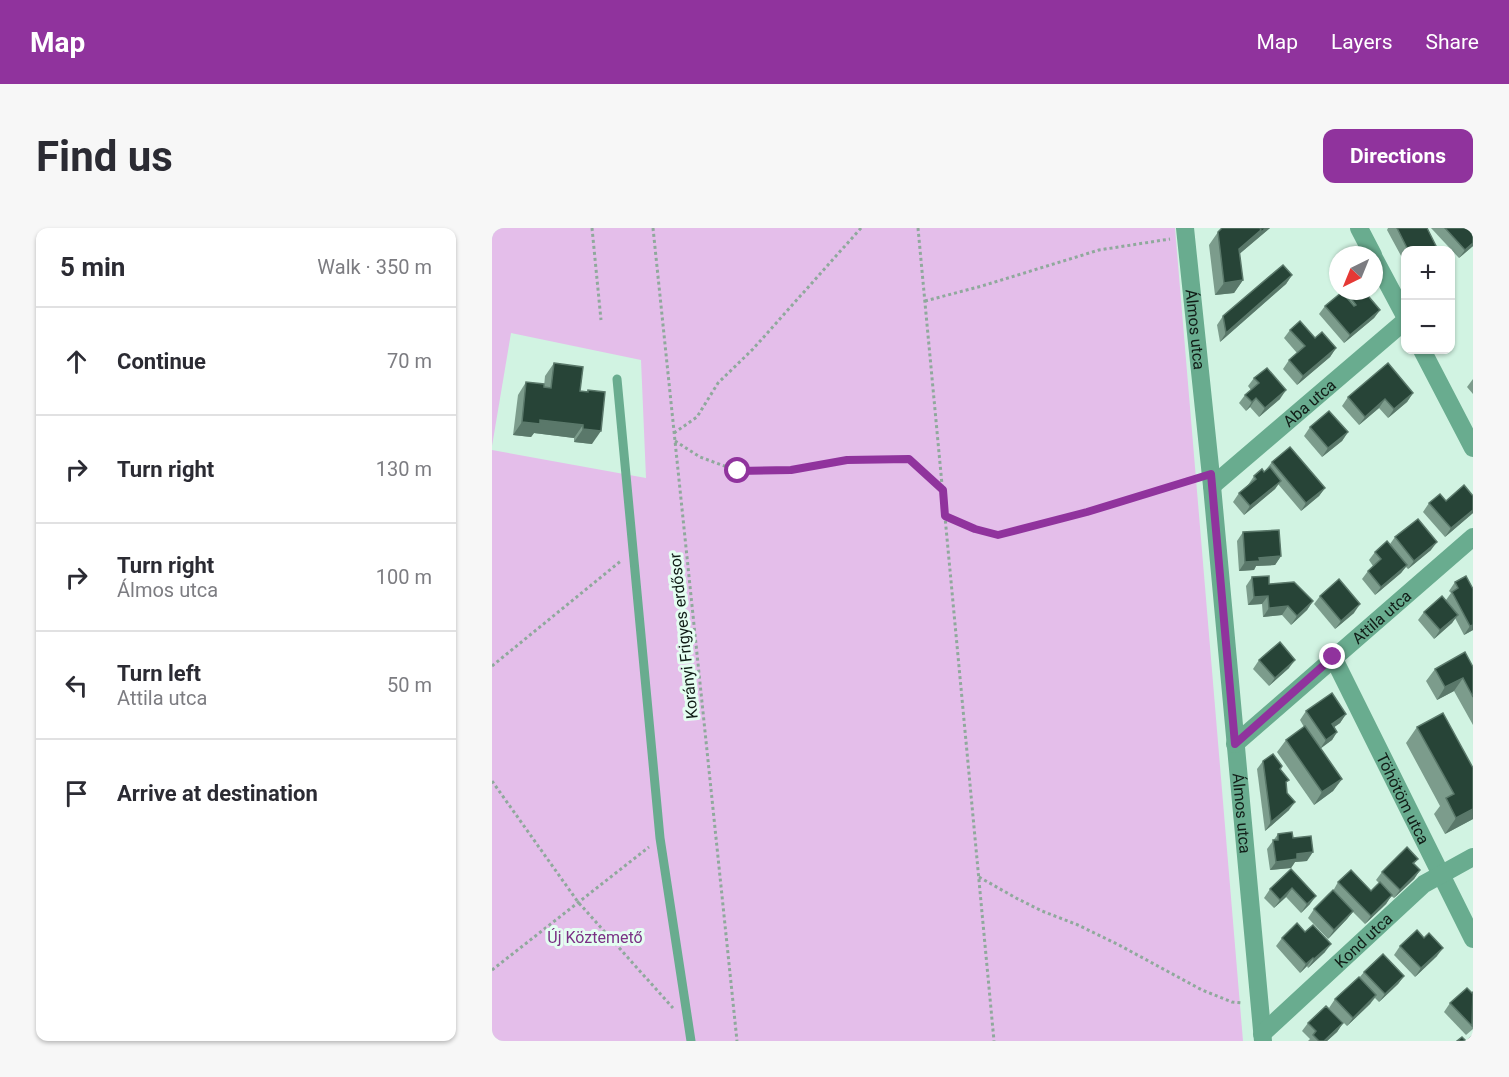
<!DOCTYPE html>
<html lang="en">
<head>
<meta charset="utf-8">
<style>
  :root { --surface:#fff; --page:#f7f7f7; --text:#2b2b33; --muted:#7c7c81; --line:#e1e1e2; --accent:#90339d }
  body { margin:0; font-family:Roboto,sans-serif; background:var(--page); color:var(--text) }
  .controls { position:absolute; right:18px; top:18px; display:grid; overflow:hidden; border-radius:12px; box-shadow:0 2px 4px #0004 }
  .controls button { width:54px; height:54px; display:grid; place-items:center; padding:0; border:0; border-bottom:2px solid var(--line); background:var(--surface); color:var(--text); font:30px sans-serif }
  .compass { position:absolute; left:837px; top:18px; width:54px; height:54px; border-radius:50%; background:var(--surface); box-shadow:0 2px 4px #0004; rotate:223deg }
  .stop { position:absolute; width:18px; height:18px; margin:-14px; border:4px solid #90339d; border-radius:50%; background:#fff }
  .stop.end { background:#90339d; border-color:#fff; box-shadow:0 2px 6px #0008 }
  .list { margin:0; padding:0; list-style:none }
  h2 { display:flex; justify-content:space-between; align-items:center; height:78px; margin:0; padding:0 24px; font-size:26px }
  h2 small { font-size:20px; font-weight:400; color:var(--muted) }
  .list li { display:grid; grid-template-columns:39px 1fr auto; gap:18px; align-items:center; box-sizing:border-box; height:108px; padding:0 24px; border-top:2px solid var(--line) }
  .list b { display:block; font-size:22px; white-space:nowrap }
  .list p { margin:0; font-size:20px; white-space:nowrap; color:var(--muted) }
  .list em { font-size:20px; font-style:normal; color:var(--muted) }
  .icon { flex:none; width:33px; height:33px; fill:none; stroke:currentColor; stroke-width:2; stroke-linecap:round; stroke-linejoin:round }
  .map { position:relative; flex:none; width:981px; height:813px; overflow:hidden; border-radius:12px }
  header { display:flex; align-items:center; gap:36px; box-sizing:border-box; height:84px; padding:0 30px; background:var(--accent); color:#fff }
  header strong { font-size:28px }
  nav { display:flex; gap:33px; margin-inline-start:auto; font-size:21px }
  .intro { display:flex; align-items:center; justify-content:space-between; box-sizing:border-box; height:144px; padding:0 36px }
  h1 { margin:0; font-size:42px }
  .button { padding:15px 27px; border-radius:12px; background:var(--accent); color:#fff; font-size:21px; font-weight:700 }
  main { display:flex; gap:36px; padding:0 36px }
  aside { flex:1; background:var(--surface); border-radius:12px; box-shadow:0 2px 4px #0004 }
  .map>svg:first-child { display:block }
  .green { fill:#e4beea }
  .lines { fill:none; stroke-linecap:round; stroke-linejoin:round }
  .path { stroke:#8fa99c; stroke-width:3; stroke-dasharray:3 3; stroke-linecap:butt }
  .lane { stroke:#69ac8f; stroke-width:9 }
  .street { stroke:#69ac8f; stroke-width:18 }
  .wall { fill:#7c9c8c }
  .shaded-wall { fill:#5a786a }
  .building { fill:#274437; stroke:#5a786a; stroke-width:1.5 }
  .route { stroke:#90339d; stroke-width:8 }
  .labels { text-anchor:middle; stroke-width:6; stroke-linejoin:round; paint-order:stroke }
  .street-label { font-size:16px; fill:#111d17; stroke:#e4fef1 }
  .park-label { font-size:16px; fill:#7a3085; stroke:#e4fef1 }
</style>
</head>
<body>
<header>
<strong>Map</strong>
<nav><a>Map</a><a>Layers</a><a>Share</a></nav>
</header>
<div class="intro"><h1>Find us</h1><a class="button">Directions</a></div>
<main>
<aside>
<h2>5 min<small>Walk · 350 m</small></h2>
<ul class="list">
<li><svg class="icon" aria-label="ahead" viewBox="0 0 24 24"><path d="M12 20V5M6 11l6-6 6 6"/></svg><div><b>Continue</b></div><em>70 m</em></li>
<li><svg class="icon" aria-label="right" viewBox="0 0 24 24"><path d="M7 20v-9h11M14 6l5 5-5 5"/></svg><div><b>Turn right</b></div><em>130 m</em></li>
<li><svg class="icon" aria-label="right" viewBox="0 0 24 24"><path d="M7 20v-9h11M14 6l5 5-5 5"/></svg><div><b>Turn right</b><p>Álmos utca</p></div><em>100 m</em></li>
<li><svg class="icon" aria-label="left" viewBox="0 0 24 24"><path d="M17 20v-9H6M10 6l-5 5 5 5"/></svg><div><b>Turn left</b><p>Attila utca</p></div><em>50 m</em></li>
<li><svg class="icon" aria-label="arrive" viewBox="0 0 24 24"><path d="M6 21V4h12l-3 4 3 4H6"/></svg><div><b>Arrive at destination</b></div></li>
</ul>
</aside>
<div class="map">
<svg width="981" height="813" viewBox="0 0 981 813">
  <rect width="100%" height="100%" fill="#d1f3e2"/>
  <polygon class="green" points="0,0 683,0 751,813 0,813 0,222 154,250 149,132 19,105 0,218"/>
  <g class="lines">
    <g class="path">
      <polyline points="100,0 109,92"/>
      <polyline points="161,0 245,813"/>
      <polyline points="426,0 502,813"/>
      <polyline points="433,73 490,58 607,22 678,11"/>
      <polyline points="182,205 205,189 226,155 261,121 369,0"/>
      <polyline points="183,213 208,229 246,243 299,242 355,232 417,231 449,260"/>
      <polyline points="453,288 482,301 506,307 595,284 704,251"/>
      <polyline points="0,438 130,332"/>
      <polyline points="0,553 86,674 181,780"/>
      <polyline points="487,649 524,670 550,683 586,697 627,717 710,762 740,774 750,775"/>
      <polyline points="0,742 157,619"/>
    </g>
    <polyline class="lane" points="125,151 168,610 199,813"/>
    <g class="street">
      <path id="s1" d="M693,0L720,258L771,813"/>
      <polyline points="867,0 881,27"/>
      <polyline points="882,30 914,90"/>
      <polyline points="930,122 981,220"/>
      <path id="s2" d="M720,258L914,92"/>
      <path id="s3" d="M841,429L981,711"/>
      <path id="s4" d="M743,516L981,309"/>
      <path id="s5" d="M770,806L932,656L981,629"/>
    </g>
  </g>
  <g class="wall">
    <polygon points="778,0 747,26 751,52 742,65 723,67 717,17 726,4"/>
    <polygon points="896,0 935,0 942,22 914,22 914,37 895,2"/>
    <polygon points="939,0 981,0 981,18 967,30"/>
    <polygon points="800,47 794,56 728,114 725,97 731,88"/>
    <polygon points="857,68 888,82 882,90 852,115 827,86 833,78 855,70"/>
    <polygon points="798,102 823,110 844,120 838,129 805,157 791,141 797,132 805,125 792,110"/>
    <polygon points="62,135 88,163 94,164 96,162 100,216 82,214 82,210 42,205 39,209 21,207 26,167 34,154 52,159 53,148"/>
    <polygon points="762,150 788,171 767,189 758,179 754,183 747,175 753,167 759,162 756,158"/>
    <polygon points="981,151 981,166 975,159"/>
    <polygon points="921,165 915,174 896,190 887,180 867,197 850,178 856,169"/>
    <polygon points="818,199 856,204 850,213 830,229 812,208"/>
    <polygon points="780,234 833,260 827,268 809,283 786,256 783,261 752,287 741,274 747,265 756,257 762,248 772,244"/>
    <polygon points="981,268 981,285 953,309 931,284 937,275 954,273"/>
    <polygon points="751,304 789,328 783,337 764,338 762,342 747,343 745,313"/>
    <polygon points="903,309 939,322 916,341 914,339 909,345 883,367 870,351 876,343 881,338 877,332 883,324 898,316"/>
    <polygon points="974,348 981,402 972,407 963,390 960,395 942,411 926,392 932,384 954,372 959,365 957,363 963,354"/>
    <polygon points="760,349 777,356 821,373 815,382 799,397 790,387 771,389 770,376 756,377 754,358"/>
    <polygon points="828,368 862,385 843,401 822,376"/>
    <polygon points="767,432 797,440 777,458 761,441"/>
    <polygon points="981,439 981,497 962,463 945,472 934,453 943,441"/>
    <polygon points="814,483 854,486 848,495 842,499 845,504 840,512 828,520 850,551 841,563 822,577 785,524 794,512 812,499 808,492"/>
    <polygon points="925,499 981,540 981,591 953,606 942,586 948,578 914,515"/>
    <polygon points="771,533 788,541 794,556 797,582 773,603 765,541"/>
    <polygon points="786,606 801,610 815,633 803,634 799,640 778,642 775,621"/>
    <polygon points="926,631 922,636 928,642 922,651 902,670 899,668 894,676 873,696 861,684 855,691 836,711 816,690 822,681 841,663 846,654 879,663 887,655 884,652 890,644"/>
    <polygon points="799,641 818,676 809,685 794,669 782,680 772,670 778,661"/>
    <polygon points="790,710 833,724 816,740 815,738 808,745 784,718"/>
    <polygon points="932,710 945,728 923,749 902,727 908,718"/>
    <polygon points="872,744 912,748 906,756 887,774 883,770 878,776 855,798 837,780 843,771 867,750"/>
    <polygon points="980,765 981,801 974,807 952,784 958,775"/>
    <polygon points="816,795 851,795 845,804 835,813 816,813 818,811 810,803"/>
  </g>
  <g class="shaded-wall">
    <polygon points="774,0 778,0 738,34 747,21 769,2"/>
    <polygon points="981,15 981,18 967,30 973,22"/>
    <polygon points="800,47 794,56 728,114 734,105"/>
    <polygon points="751,52 742,65 723,67 732,55"/>
    <polygon points="888,82 882,90 852,115 858,107"/>
    <polygon points="844,120 838,129 805,157 811,148"/>
    <polygon points="794,162 788,171 767,189 773,180"/>
    <polygon points="921,165 915,174 896,190 902,181"/>
    <polygon points="764,170 758,179 754,183 760,174"/>
    <polygon points="893,171 887,180 867,197 873,189"/>
    <polygon points="48,192 91,197 82,210 42,205 39,209 21,207 30,194"/>
    <polygon points="91,201 109,203 100,216 82,214"/>
    <polygon points="856,204 850,213 830,229 836,220"/>
    <polygon points="789,253 783,261 752,287 758,278"/>
    <polygon points="833,260 827,268 809,283 814,275"/>
    <polygon points="981,282 981,285 953,309 959,300"/>
    <polygon points="945,314 939,322 916,341 922,333"/>
    <polygon points="789,328 783,337 764,338 762,342 747,343 753,334 767,330"/>
    <polygon points="915,337 909,345 883,367 889,359"/>
    <polygon points="776,368 770,376 756,377 762,369"/>
    <polygon points="821,373 815,382 799,397 805,388"/>
    <polygon points="868,376 862,385 843,401 849,393"/>
    <polygon points="796,378 790,387 771,389 777,380"/>
    <polygon points="966,387 960,395 942,411 948,402"/>
    <polygon points="981,397 981,402 972,407 978,398"/>
    <polygon points="803,432 797,440 777,458 783,450"/>
    <polygon points="971,450 962,463 945,472 953,459"/>
    <polygon points="854,486 848,495 834,505 840,496"/>
    <polygon points="845,504 840,512 828,521 834,512"/>
    <polygon points="850,551 841,563 822,577 830,564"/>
    <polygon points="803,574 797,582 773,603 779,594"/>
    <polygon points="981,581 981,591 953,606 964,590"/>
    <polygon points="821,624 815,633 803,634 799,640 778,642 784,634 805,626"/>
    <polygon points="928,642 922,651 902,670 908,662"/>
    <polygon points="800,660 794,669 782,680 788,672"/>
    <polygon points="900,667 894,676 873,696 879,688"/>
    <polygon points="824,668 818,676 809,685 815,676"/>
    <polygon points="861,683 855,691 836,711 842,702"/>
    <polygon points="839,716 833,724 816,740 822,731"/>
    <polygon points="951,720 945,728 923,749 929,740"/>
    <polygon points="821,730 815,738 808,745 814,736"/>
    <polygon points="912,748 906,756 887,774 893,766"/>
    <polygon points="884,767 878,776 855,798 861,790"/>
    <polygon points="851,795 845,804 835,813 832,813"/>
  </g>
  <g class="building">
    <polygon points="730,0 768,0 769,2 747,21 751,52 732,55 726,4"/>
    <polygon points="768,0 774,0 767,6 769,2"/>
    <polygon points="905,0 935,0 944,18 937,22 916,22"/>
    <polygon points="953,0 981,0 981,15 973,22"/>
    <polygon points="791,37 800,47 734,105 731,88"/>
    <polygon points="862,63 872,63 888,82 858,107 833,78 850,64 862,78 864,77 857,68"/>
    <polygon points="808,93 823,110 830,104 844,120 811,148 797,132 813,118 798,102"/>
    <polygon points="62,135 91,139 88,163 96,164 96,162 113,164 109,203 91,201 91,197 48,192 48,196 30,194 34,154 52,156 52,159 59,160"/>
    <polygon points="896,135 921,165 902,181 893,171 873,189 856,169"/>
    <polygon points="775,140 794,162 773,180 764,170 760,174 753,167 767,155 762,150"/>
    <polygon points="837,183 856,204 836,220 818,199"/>
    <polygon points="798,219 833,260 814,275 780,234"/>
    <polygon points="778,239 789,253 758,278 747,265 764,251 762,248 770,241 772,244"/>
    <polygon points="972,257 981,268 981,282 959,300 937,275 948,266 954,273"/>
    <polygon points="926,291 945,314 922,333 903,309"/>
    <polygon points="787,302 789,328 767,330 768,333 753,334 751,304"/>
    <polygon points="895,313 915,337 889,359 876,343 889,331 883,324"/>
    <polygon points="777,348 777,356 802,354 821,373 805,388 796,378 777,380 776,368 762,369 760,349"/>
    <polygon points="974,348 981,361 981,397 978,398 960,364 966,360 963,354"/>
    <polygon points="847,351 868,376 849,393 828,368"/>
    <polygon points="950,368 966,387 948,402 932,384"/>
    <polygon points="788,414 803,432 783,450 767,432"/>
    <polygon points="973,424 981,439 981,469 971,450 953,459 943,441"/>
    <polygon points="840,465 854,486 840,496 845,504 834,512 814,483"/>
    <polygon points="951,485 981,540 981,581 964,590 954,570 962,566 925,499"/>
    <polygon points="813,498 850,551 830,564 794,512"/>
    <polygon points="781,526 790,538 788,541 797,552 794,554 795,565 803,574 779,594 771,533"/>
    <polygon points="800,604 801,610 819,608 821,624 805,626 805,631 784,634 781,612 786,612 786,606"/>
    <polygon points="915,619 926,631 921,635 928,642 908,662 890,644"/>
    <polygon points="799,641 824,668 815,676 800,660 788,672 778,661"/>
    <polygon points="859,642 879,663 888,654 900,667 879,688 846,654"/>
    <polygon points="841,662 861,683 842,702 822,681"/>
    <polygon points="805,695 813,704 821,697 839,716 822,731 821,730 814,736 790,710"/>
    <polygon points="925,702 932,710 937,705 951,720 929,740 908,718"/>
    <polygon points="891,726 912,748 893,766 872,744"/>
    <polygon points="867,749 884,767 861,790 843,771"/>
    <polygon points="975,760 980,765 981,764 980,798 958,775"/>
    <polygon points="834,778 851,795 832,813 827,813 821,807 824,803 816,795"/>
    <polygon points="981,807 981,813 975,813"/>
    <polygon points="970,809 974,813 965,813"/>
  </g>
  <g class="lines">
    <polyline class="route" points="246,243 299,242 355,232 417,231 451,262 453,288 483,301 506,307 595,284 719,246 743,516 841,429"/>
  </g>
  <g class="labels">
    <g class="street-label">
      <text dy="6" stroke="none"><textPath href="#s1" startOffset="102">Álmos utca</textPath></text>
      <text dy="6" stroke="none"><textPath href="#s2" startOffset="128">Aba utca</textPath></text>
      <text dy="6" stroke="none"><textPath href="#s4" startOffset="194">Attila utca</textPath></text>
      <text transform="translate(191 408) rotate(-96)" y="6">Korányi Frigyes erdősor</text>
      <text dy="6" stroke="none"><textPath href="#s3" startOffset="158">Töhötöm utca</textPath></text>
      <text dy="6" stroke="none"><textPath href="#s1" startOffset="588">Álmos utca</textPath></text>
      <text dy="6" stroke="none"><textPath href="#s5" startOffset="138">Kond utca</textPath></text>
    </g>
    <g class="park-label">
      <text x="103" y="715">Új Köztemető</text>
    </g>
  </g>
</svg>
<div class="controls">
<button>+</button>
<button>−</button>
</div>
<svg class="compass" viewBox="-18 -18 36 36"><path d="M0-13l5 13h-10z" fill="#e53935"/><path d="M0 13l5-13h-10z" fill="#7c7c81"/></svg>
<div class="stop" style="left:246px;top:243px"></div>
<div class="stop end" style="left:841px;top:429px"></div>
</div>
</main>
</body>
</html>
